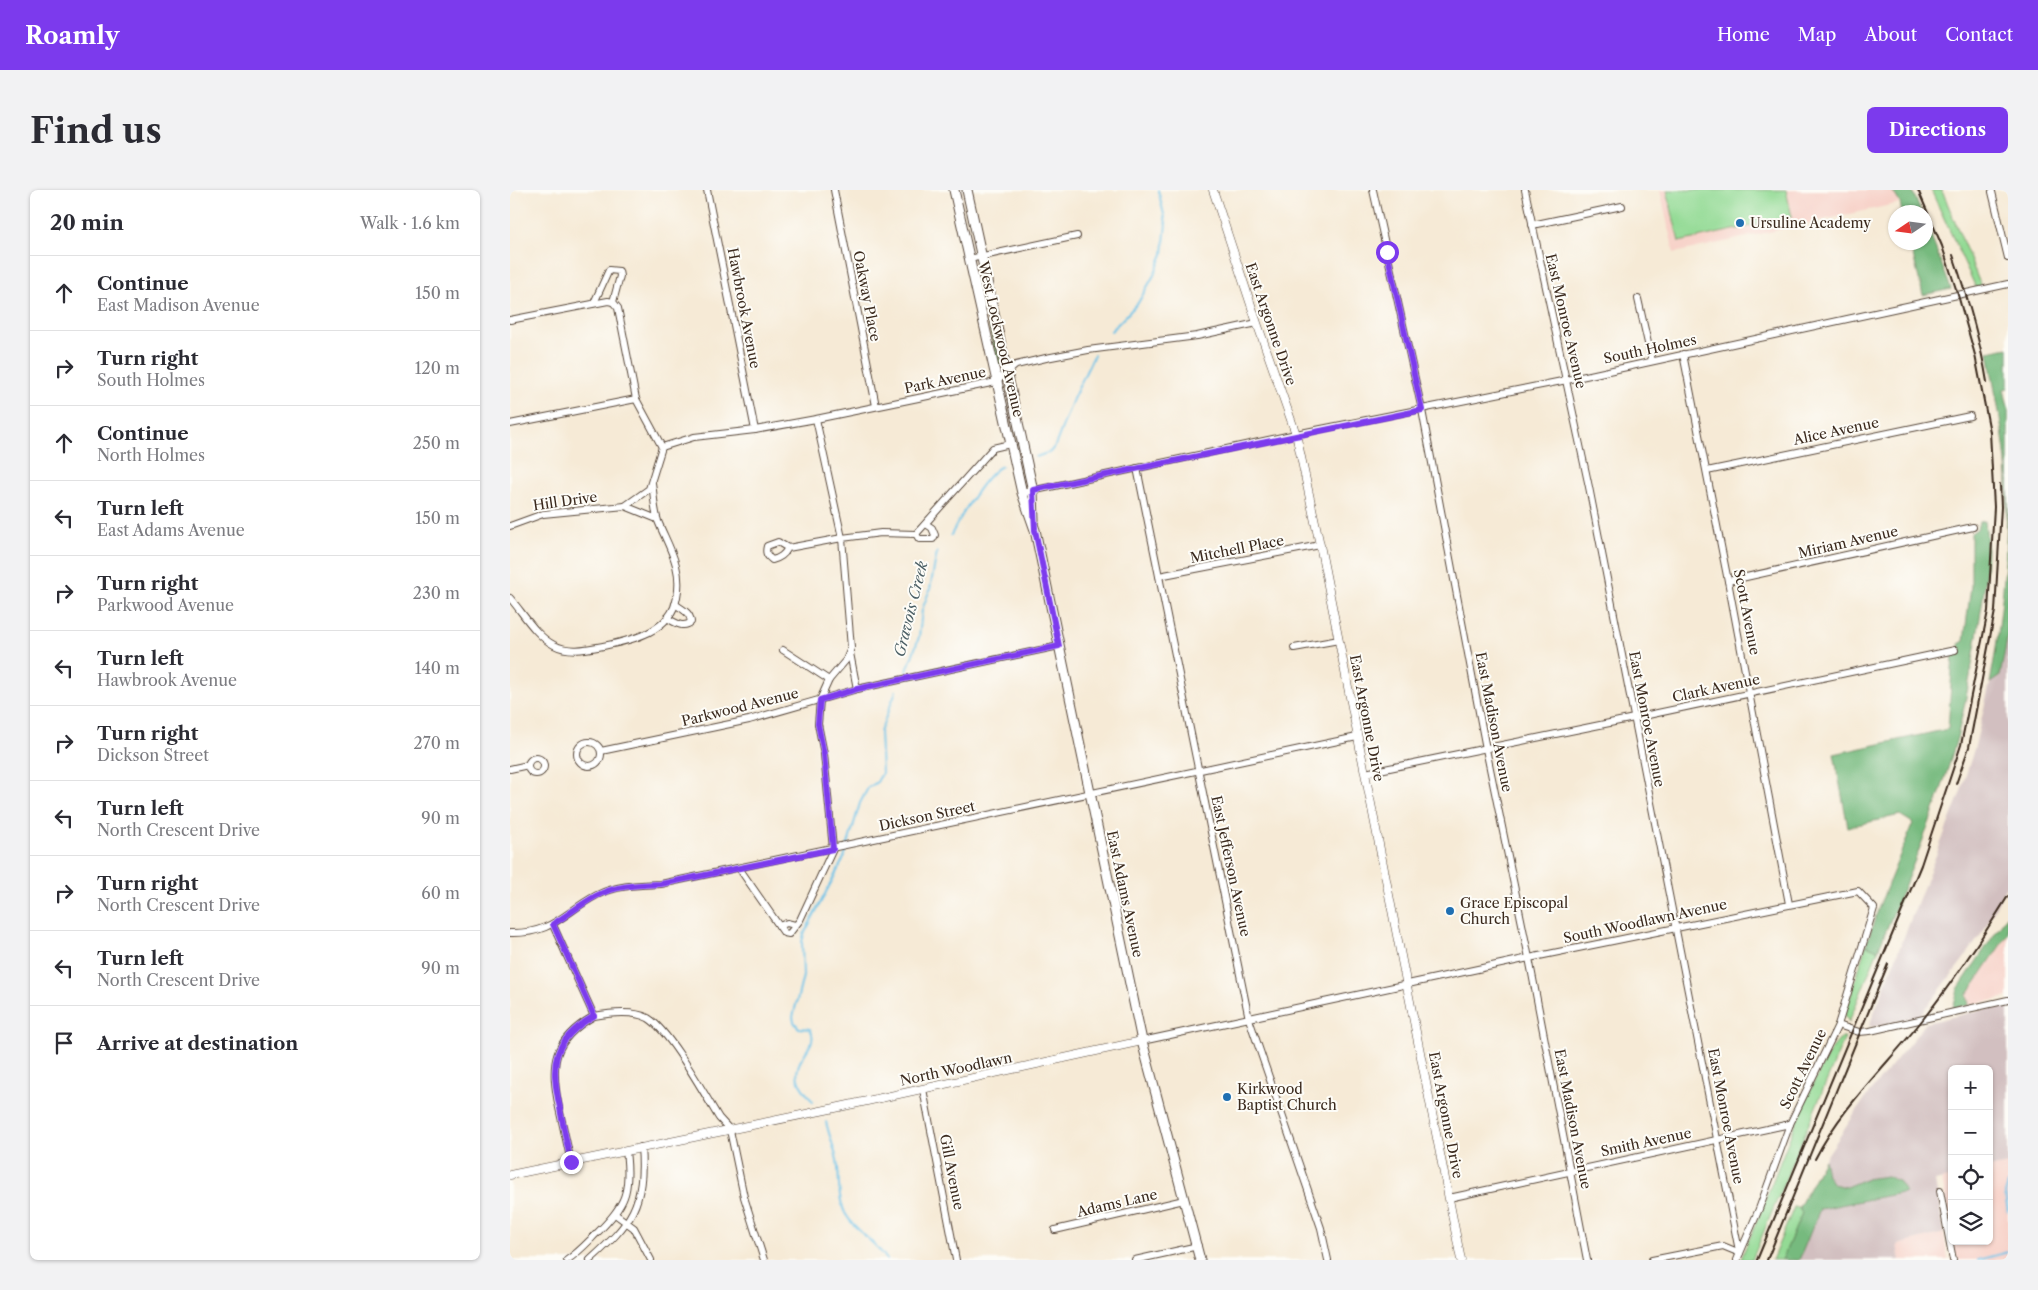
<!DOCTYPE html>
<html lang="en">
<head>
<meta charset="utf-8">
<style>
  :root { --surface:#fff; --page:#f2f2f3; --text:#2b2b33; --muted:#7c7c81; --line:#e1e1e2; --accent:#7c3aed }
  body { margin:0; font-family:"Libre Caslon Text",serif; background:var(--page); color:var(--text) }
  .controls { position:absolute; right:15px; bottom:15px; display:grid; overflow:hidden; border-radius:8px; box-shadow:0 1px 4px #0004 }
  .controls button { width:45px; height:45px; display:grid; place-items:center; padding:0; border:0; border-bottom:1px solid var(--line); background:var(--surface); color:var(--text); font:25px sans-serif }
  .compass { position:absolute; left:1378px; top:15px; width:45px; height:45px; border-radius:50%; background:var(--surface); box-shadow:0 1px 4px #0004; rotate:257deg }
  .stop { position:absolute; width:15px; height:15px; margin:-11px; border:4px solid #7c3aed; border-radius:50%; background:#fff }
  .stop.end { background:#7c3aed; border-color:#fff; box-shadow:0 1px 5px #0008 }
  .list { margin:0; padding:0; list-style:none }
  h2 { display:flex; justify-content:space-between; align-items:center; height:65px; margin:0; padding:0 20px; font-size:21px }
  h2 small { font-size:16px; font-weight:400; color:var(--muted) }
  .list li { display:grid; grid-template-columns:32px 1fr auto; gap:15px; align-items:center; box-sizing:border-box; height:75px; padding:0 20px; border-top:1px solid var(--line) }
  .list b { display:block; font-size:19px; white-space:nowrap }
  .list p { margin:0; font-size:16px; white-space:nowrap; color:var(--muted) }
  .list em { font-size:16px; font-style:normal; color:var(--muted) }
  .icon { flex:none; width:28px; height:28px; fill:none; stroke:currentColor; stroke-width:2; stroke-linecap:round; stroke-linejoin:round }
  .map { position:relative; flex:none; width:1498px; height:1070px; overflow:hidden; border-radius:8px }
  header { display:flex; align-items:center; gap:30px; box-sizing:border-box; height:70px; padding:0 25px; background:var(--accent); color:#fff }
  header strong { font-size:24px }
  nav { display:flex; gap:28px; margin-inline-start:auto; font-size:18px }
  .intro { display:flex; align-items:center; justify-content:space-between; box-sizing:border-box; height:120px; padding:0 30px }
  h1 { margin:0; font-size:35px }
  .button { padding:12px 22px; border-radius:8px; background:var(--accent); color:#fff; font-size:18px; font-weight:700 }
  main { display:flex; gap:30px; padding:0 30px }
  aside { flex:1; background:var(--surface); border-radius:8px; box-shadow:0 1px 4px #0004 }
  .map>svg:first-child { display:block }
  .built { fill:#f7d1c8 }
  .industrial { fill:#d2bfc0 }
  .green { fill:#93da94; stroke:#678259 }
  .forest { fill:#76ba7e; stroke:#58724e }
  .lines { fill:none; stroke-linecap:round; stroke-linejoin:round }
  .stream { stroke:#6ac2e8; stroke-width:2 }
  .minor-casing { stroke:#57473a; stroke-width:8 }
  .tertiary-casing { stroke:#57473a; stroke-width:9 }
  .secondary-casing { stroke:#57473a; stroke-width:11 }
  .minor { stroke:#fff; stroke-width:6 }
  .tertiary { stroke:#fff; stroke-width:8 }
  .secondary { stroke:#fff; stroke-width:9 }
  .rail { stroke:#3b2a1e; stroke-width:2 }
  .route { stroke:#7c3aed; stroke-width:6 }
  .poi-dot { fill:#1f6fb2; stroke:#fdfcf7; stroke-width:2 }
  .labels { text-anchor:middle; stroke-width:4; stroke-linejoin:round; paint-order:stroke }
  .poi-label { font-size:14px; fill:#3b2a1e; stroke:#fdfcf7; text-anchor:start }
  .street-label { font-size:14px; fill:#3b2a1e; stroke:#fdfcf7 }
  .water-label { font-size:15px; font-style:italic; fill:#4b5f65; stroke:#fdfcf7 }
</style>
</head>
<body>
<header>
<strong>Roamly</strong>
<nav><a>Home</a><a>Map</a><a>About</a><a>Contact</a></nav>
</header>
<div class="intro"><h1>Find us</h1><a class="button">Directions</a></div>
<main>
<aside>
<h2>20 min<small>Walk · 1.6 km</small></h2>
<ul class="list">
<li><svg class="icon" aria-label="ahead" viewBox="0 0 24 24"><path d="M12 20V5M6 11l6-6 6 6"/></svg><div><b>Continue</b><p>East Madison Avenue</p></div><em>150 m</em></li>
<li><svg class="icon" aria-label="right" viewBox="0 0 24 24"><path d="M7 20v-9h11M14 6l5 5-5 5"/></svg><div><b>Turn right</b><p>South Holmes</p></div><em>120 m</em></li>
<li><svg class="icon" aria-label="ahead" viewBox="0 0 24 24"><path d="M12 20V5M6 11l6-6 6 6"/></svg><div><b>Continue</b><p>North Holmes</p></div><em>250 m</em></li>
<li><svg class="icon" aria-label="left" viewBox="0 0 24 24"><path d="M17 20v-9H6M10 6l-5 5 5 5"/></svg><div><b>Turn left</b><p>East Adams Avenue</p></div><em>150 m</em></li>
<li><svg class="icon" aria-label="right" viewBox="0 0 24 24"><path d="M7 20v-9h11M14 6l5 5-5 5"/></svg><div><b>Turn right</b><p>Parkwood Avenue</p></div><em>230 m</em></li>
<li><svg class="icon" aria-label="left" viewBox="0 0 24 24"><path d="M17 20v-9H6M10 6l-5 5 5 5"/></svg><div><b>Turn left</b><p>Hawbrook Avenue</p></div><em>140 m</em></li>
<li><svg class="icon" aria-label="right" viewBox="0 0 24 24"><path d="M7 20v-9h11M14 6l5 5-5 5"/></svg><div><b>Turn right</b><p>Dickson Street</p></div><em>270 m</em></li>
<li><svg class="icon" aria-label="left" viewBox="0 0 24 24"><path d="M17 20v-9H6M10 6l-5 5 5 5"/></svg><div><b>Turn left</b><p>North Crescent Drive</p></div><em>90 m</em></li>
<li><svg class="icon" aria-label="right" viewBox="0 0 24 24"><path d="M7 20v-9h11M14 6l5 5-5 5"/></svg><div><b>Turn right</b><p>North Crescent Drive</p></div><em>60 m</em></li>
<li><svg class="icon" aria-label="left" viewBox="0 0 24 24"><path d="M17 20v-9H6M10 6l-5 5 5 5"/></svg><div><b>Turn left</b><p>North Crescent Drive</p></div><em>90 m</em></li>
<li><svg class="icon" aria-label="arrive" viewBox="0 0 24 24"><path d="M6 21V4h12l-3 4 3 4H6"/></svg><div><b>Arrive at destination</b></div></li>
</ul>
</aside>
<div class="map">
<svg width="1498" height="1070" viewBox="0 0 1498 1070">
  <rect width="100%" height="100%" fill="#fdfcf7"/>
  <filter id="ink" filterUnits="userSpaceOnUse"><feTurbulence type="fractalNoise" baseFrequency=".02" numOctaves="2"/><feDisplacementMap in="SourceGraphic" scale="10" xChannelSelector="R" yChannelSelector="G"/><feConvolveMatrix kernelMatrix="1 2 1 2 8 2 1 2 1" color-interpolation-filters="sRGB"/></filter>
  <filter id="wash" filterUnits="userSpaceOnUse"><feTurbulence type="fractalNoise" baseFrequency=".0096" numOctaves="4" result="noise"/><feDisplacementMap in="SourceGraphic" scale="20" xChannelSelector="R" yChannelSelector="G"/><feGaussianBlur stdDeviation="1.12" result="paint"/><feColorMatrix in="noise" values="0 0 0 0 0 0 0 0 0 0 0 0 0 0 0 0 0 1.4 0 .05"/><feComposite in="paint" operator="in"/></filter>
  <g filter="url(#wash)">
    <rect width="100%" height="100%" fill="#f6ead6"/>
    <g class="built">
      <polygon points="1150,0 1382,0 1390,13 1164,63"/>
      <polygon points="1498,744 1498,807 1459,815 1457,805"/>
      <polygon points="1498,974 1498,1070 1447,1070 1443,1051 1479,1051 1479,978"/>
      <polygon points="1442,987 1442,1044 1432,989"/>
      <polygon points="1434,1043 1438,1070 1390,1070 1387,1055"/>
    </g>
    <g class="industrial">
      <polygon points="1498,444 1498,693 1474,740 1453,770 1412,823 1408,826 1363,837 1359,836 1450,604 1465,556 1480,493 1490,486"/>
      <polygon points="1498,814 1498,974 1479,978 1479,879 1442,879 1442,987 1425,991 1434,1043 1387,1055 1390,1070 1289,1070 1310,1019 1396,1002 1355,989 1336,997 1323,994 1317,985 1314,970 1356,907 1378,880 1416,833"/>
    </g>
    <g class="green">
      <polygon points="1157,0 1276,0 1282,27 1169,52"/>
      <polygon points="1421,0 1431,0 1434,5 1471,96 1466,98"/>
      <polygon points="466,75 469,75 491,172 489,177 488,178"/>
      <polygon points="1356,755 1368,760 1339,832 1335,825"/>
      <path d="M1332,847H1335L1242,1070H1230C1261,1003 1282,930 1318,865C1321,858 1327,853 1332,847Z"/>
      <polygon points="1284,1017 1289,1017 1292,1023 1272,1070 1262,1070"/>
    </g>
    <g class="forest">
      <polygon points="1382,0 1402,0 1411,22 1392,22 1390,13"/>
      <polygon points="1416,33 1441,99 1413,105 1400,53 1416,52"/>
      <path d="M1498,158V198L1494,199L1498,218V444L1490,486L1480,493C1493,425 1498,356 1497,287C1495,245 1485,204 1478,162Z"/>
      <path d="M1475,331C1480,367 1474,404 1468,440C1462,476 1456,512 1447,548C1427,621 1397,690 1368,760L1356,755L1370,714L1403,633L1390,625L1338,637L1324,564L1438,539L1443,464L1450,463L1449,454L1454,451L1461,396V343L1467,339L1469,332Z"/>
      <polygon points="1498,724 1498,744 1457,805 1459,815 1443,818 1448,799"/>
      <polygon points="1314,970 1317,985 1323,994 1336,997 1355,989 1377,986 1388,991 1396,1002 1310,1019 1289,1070 1272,1070 1292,1023 1289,1017"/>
    </g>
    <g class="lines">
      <g class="stream">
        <polyline points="601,141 628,113 644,85 653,64 656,33 648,0"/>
        <polyline points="526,267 540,262 545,256 563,209 584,165"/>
        <path d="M441,345C450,328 475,283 492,276"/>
        <polyline points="397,481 409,447 412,420 420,399 427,362"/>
        <path d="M303,912C298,904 290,898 288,889C282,868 311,855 300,839L289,838L284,832L283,827L293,786L292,752L294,744L334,668L350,613L358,598L367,592L372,583L370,542L386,501"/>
        <path d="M316,932C319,945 324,957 327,970C330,987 327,1007 335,1023C345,1042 367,1052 377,1070"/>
        <polyline points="1498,994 1495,1004 1498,1022"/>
        <polyline points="1468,1070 1498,1062"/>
      </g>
    </g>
  </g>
  <g filter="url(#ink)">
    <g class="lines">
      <g class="minor-casing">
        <g id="minor">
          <polyline points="197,0 245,240"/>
          <polyline points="324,0 366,216"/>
          <polyline points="863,0 912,220 976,559 1019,768 1077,1070"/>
          <polyline points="1015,0 1079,297 1229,1061"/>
          <polyline points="1482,2 1498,68"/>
          <polyline points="1022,35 1112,16"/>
          <polyline points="459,69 567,46"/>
          <polyline points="1128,109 1142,171"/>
          <polyline points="84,113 99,80 109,81 110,86 103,112 108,118 126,209 152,257"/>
          <polyline points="0,130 98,111 103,112"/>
          <polyline points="1173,164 1218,391 1279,714"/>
          <polyline points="0,234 126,209"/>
          <polyline points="152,257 184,247 245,240 306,229 486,192 506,175 536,168 578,160 687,146 747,133"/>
          <polyline points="627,278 739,829 811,1038 818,1070"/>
          <polyline points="1197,281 1460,226"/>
          <polyline points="512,303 786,244 1057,190 1498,94"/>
          <polyline points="115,316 139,299 152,257"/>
          <polyline points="0,336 33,324 115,316 147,329"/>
          <polyline points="406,344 409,349 423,349 425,345 422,338 416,334"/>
          <path d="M278,358C274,365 270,368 262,370C257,366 255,363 257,356L268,352L278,358L332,348L371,343L406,344L483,258L500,254"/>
          <polyline points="649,386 810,355"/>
          <polyline points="1218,391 1463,337"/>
          <path d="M0,408C13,423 26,446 44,455C59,463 77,459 93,456C122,450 161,442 167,407C173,377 158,356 148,331C144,319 144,305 142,293"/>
          <path d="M157,428C164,432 173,439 181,432C180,422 173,420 165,414"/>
          <polyline points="784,458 829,450"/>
          <polyline points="273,460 319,490"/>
          <polyline points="340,463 347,499"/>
          <circle cx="79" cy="564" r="12"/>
          <polyline points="91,561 239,530 347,499 549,456"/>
          <circle cx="26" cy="576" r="8"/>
          <polyline points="0,579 18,575"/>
          <polyline points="855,583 1124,528 1445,460"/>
          <polyline points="229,678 274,743 279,744 290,730 323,659 314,564 308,534 310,510 319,490 336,470 341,458 332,348 306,229"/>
          <path d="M43,735L84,826C42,850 40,874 49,918C53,936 57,954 61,972"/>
          <polyline points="269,736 277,733 285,735"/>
          <path d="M0,743C43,744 53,723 87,705C107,695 129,695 151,694L847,547"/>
          <path d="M84,826C100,823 123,820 138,828C159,840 195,905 209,928L220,940L234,1007L254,1070"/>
          <polyline points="1328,835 1349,842 1360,841 1498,810"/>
          <polyline points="632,851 1019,768 1348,701 1364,718 1328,835 1280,934 1249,1019 1227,1070"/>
          <polyline points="413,899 446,1070"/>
          <polyline points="1430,1001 1443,1070"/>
          <polyline points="939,1008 1280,934"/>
          <polyline points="105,1024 124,1038 141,1070"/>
          <polyline points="545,1040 674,1010"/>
          <path d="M57,1070C68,1063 77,1053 86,1044C116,1015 121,1002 116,961"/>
          <path d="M80,1070C121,1033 136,1015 131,957"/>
          <polyline points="625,1070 688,1056"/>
          <polyline points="1142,1070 1213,1056 1230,1063"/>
        </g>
      </g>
      <g class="tertiary-casing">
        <g id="tertiary">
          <polyline points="703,0 747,133 786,244 810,355 951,1070"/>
          <polyline points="0,985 325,918 632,851"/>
        </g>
      </g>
      <g class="secondary-casing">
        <g id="secondary">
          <polyline points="444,0 512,303 525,340 632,851 690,1070"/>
          <polyline points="457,0 523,301 524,330"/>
        </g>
      </g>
      <use href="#minor" class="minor"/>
      <use href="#tertiary" class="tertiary"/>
      <use href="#secondary" class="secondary"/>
      <g class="rail">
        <path d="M1443,65C1457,106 1470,148 1477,192"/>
        <polyline points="1446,594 1459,557 1485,421 1491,317 1490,294"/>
        <path d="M1305,969C1332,916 1378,874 1414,828C1445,789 1472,748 1498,706"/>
        <polyline points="1247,1070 1411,675 1451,555 1478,421 1484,317 1480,242 1465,165 1448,105 1432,56 1408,0"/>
        <polyline points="1257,1070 1378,774"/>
      </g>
    </g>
  </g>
  <g class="lines" filter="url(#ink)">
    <path class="route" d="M61,972C57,954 53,936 50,918C40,874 42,850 84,826L43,734C58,725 71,714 86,706C106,695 129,695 151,694L323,659L314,564L308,534L310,510L347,499L549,456L525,340L523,300L912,220L877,62"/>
  </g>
  <g class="poi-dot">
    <circle cx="1230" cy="33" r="5"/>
    <circle cx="940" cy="721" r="5"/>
    <circle cx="717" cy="907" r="5"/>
  </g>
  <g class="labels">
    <g class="poi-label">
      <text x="1240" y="38">Ursuline Academy</text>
      <text x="950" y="718">Grace Episcopal<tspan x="950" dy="16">Church</tspan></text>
      <text x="727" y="904">Kirkwood<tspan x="727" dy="16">Baptist Church</tspan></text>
    </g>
    <g class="street-label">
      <text transform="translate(357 106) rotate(79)" y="5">Oakway Place</text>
      <text transform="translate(234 118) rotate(79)" y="5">Hawbrook Avenue</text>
      <text transform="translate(1056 131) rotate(77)" y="5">East Monroe Avenue</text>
      <text transform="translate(761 134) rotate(71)" y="5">East Argonne Drive</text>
      <text transform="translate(491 149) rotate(77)" y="5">West Lockwood Avenue</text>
      <text transform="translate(1140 159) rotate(-12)" y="5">South Holmes</text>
      <text transform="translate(435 190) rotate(-12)" y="5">Park Avenue</text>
      <text transform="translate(1326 241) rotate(-12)" y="5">Alice Avenue</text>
      <text transform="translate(55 311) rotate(-8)" y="5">Hill Drive</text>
      <text transform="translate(1338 352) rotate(-13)" y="5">Miriam Avenue</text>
      <text transform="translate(727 359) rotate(-11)" y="5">Mitchell Place</text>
      <text transform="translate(1237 422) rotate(79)" y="5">Scott Avenue</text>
      <text transform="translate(1206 498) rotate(-12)" y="5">Clark Avenue</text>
      <text transform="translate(230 517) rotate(-14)" y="5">Parkwood Avenue</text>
      <text transform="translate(857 528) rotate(79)" y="5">East Argonne Drive</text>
      <text transform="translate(1137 529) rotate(79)" y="5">East Monroe Avenue</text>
      <text transform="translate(984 532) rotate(79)" y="5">East Madison Avenue</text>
      <text transform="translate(417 626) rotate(-12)" y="5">Dickson Street</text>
      <text transform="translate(721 676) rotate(78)" y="5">East Jefferson Avenue</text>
      <text transform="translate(615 704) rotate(78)" y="5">East Adams Avenue</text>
      <text transform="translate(1135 731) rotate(-12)" y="5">South Woodlawn Avenue</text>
      <text transform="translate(446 879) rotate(-12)" y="5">North Woodlawn</text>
      <text transform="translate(1293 879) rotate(-64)" y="5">Scott Avenue</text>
      <text transform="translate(936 925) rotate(79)" y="5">East Argonne Drive</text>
      <text transform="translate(1216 926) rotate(79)" y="5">East Monroe Avenue</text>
      <text transform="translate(1063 929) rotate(79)" y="5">East Madison Avenue</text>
      <text transform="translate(1136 952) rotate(-12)" y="5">Smith Avenue</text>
      <text transform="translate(442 982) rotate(79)" y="5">Gill Avenue</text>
      <text transform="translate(607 1013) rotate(-13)" y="5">Adams Lane</text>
    </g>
    <g class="water-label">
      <text transform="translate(401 419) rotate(-76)" y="5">Gravois Creek</text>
    </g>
  </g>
</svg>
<div class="controls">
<button>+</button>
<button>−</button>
<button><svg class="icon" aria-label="locate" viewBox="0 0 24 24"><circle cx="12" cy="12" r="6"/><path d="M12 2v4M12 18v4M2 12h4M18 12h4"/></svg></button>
<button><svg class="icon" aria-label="layers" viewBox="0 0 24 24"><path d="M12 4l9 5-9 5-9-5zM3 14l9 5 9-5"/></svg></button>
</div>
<svg class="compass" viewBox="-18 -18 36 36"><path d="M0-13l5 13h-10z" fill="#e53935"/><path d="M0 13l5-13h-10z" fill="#7c7c81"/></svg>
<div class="stop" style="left:877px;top:62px"></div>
<div class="stop end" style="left:61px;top:972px"></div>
</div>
</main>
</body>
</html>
